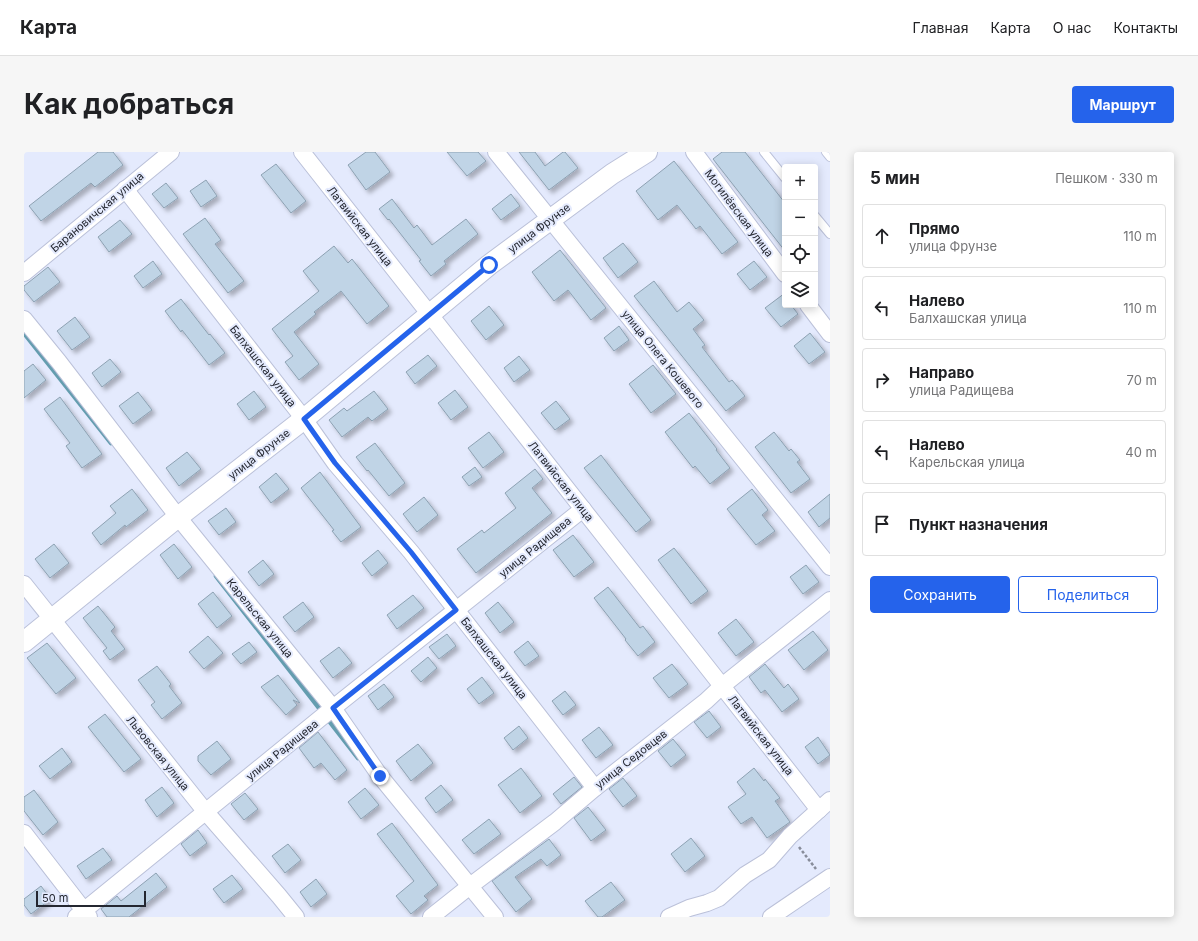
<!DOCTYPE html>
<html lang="ru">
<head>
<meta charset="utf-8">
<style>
  :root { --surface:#fff; --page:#f6f6f6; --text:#202124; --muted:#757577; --line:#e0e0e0; --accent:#2563eb }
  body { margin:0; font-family:Inter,sans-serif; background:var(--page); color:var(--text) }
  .controls { position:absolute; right:12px; top:12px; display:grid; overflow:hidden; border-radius:4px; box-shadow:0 2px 10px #0003 }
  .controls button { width:36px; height:36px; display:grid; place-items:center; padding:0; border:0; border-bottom:1px solid var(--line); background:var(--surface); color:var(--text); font:20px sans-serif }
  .scale { position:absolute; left:12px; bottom:10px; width:110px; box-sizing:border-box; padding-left:4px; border:2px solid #242730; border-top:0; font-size:11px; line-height:14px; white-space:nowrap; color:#242730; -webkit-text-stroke:3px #e4eafd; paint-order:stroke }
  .stop { position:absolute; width:12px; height:12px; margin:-9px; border:3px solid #2563eb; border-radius:50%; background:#fff }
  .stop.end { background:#2563eb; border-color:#fff; box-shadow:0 1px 4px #0008 }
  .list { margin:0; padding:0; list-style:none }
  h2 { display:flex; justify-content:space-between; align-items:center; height:52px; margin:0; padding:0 16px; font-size:17px }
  h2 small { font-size:13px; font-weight:400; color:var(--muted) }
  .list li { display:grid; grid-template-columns:26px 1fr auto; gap:12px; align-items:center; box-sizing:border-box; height:64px; margin:0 8px 8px; padding:0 8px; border:1px solid var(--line); border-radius:4px }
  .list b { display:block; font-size:15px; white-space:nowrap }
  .list p { margin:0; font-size:13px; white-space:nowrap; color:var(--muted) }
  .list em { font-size:13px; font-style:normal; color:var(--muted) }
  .actions { display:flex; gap:8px; padding:12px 16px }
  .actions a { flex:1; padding:9px 0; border:1px solid var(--accent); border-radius:4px; text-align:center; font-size:14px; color:var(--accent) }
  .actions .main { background:var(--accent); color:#fff }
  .icon { flex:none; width:22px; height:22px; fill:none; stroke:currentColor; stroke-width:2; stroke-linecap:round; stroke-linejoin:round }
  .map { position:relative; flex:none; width:806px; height:765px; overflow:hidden; border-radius:4px }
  header { display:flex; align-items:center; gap:24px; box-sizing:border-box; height:56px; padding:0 20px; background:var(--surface); border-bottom:1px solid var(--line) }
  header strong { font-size:19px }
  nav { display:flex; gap:22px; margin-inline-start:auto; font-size:14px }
  .intro { display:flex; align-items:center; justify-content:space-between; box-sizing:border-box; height:96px; padding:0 24px }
  h1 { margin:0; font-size:28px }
  .button { padding:10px 18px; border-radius:4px; background:var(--accent); color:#fff; font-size:14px; font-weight:700 }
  main { display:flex; gap:24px; padding:0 24px }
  aside { flex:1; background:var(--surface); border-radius:4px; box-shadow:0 2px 10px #0003 }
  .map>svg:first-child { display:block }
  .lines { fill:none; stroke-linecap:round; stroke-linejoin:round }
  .stream { stroke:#649daf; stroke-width:4.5 }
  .building { fill:#c0d4e6; stroke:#8da1b2; filter:url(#shadow) }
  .service-casing { stroke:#bbc1d9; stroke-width:10 }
  .minor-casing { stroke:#bbc1d9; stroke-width:18 }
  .tertiary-casing { stroke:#bbc1d9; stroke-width:22 }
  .path { stroke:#878c9a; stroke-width:2.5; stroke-dasharray:3 2; stroke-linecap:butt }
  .service { stroke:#fff; stroke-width:8 }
  .minor { stroke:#fff; stroke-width:16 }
  .tertiary { stroke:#fff; stroke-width:20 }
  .route { stroke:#2563eb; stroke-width:5 }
  .labels { text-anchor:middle; stroke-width:4; stroke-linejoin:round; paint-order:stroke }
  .street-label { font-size:11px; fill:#242730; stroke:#e4eafd }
</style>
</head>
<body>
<header>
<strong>Карта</strong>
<nav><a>Главная</a><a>Карта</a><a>О нас</a><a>Контакты</a></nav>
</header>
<div class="intro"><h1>Как добраться</h1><a class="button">Маршрут</a></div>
<main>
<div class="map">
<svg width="806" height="765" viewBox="0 0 806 765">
  <defs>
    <filter id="shadow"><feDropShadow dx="3.5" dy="3.5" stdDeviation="2" flood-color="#0004"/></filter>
  </defs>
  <rect width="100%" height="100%" fill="#e4eafd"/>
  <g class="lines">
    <g class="stream">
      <polyline points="0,181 87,291"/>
      <polyline points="192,424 334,606"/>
    </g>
  </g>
  <g class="building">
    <polygon points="74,0 89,0 99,13 71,35 67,31 17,69 5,54"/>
    <polygon points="342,0 351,0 366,20 342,38 324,13"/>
    <polygon points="423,0 454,0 462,9 443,24"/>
    <polygon points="495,0 511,0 521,14 539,0 541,0 554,16 525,38"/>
    <polygon points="698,0 721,0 761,51 761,99 689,7"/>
    <polygon points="650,9 714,90 698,102 676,74 672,77 653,53 634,68 612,39"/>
    <polygon points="252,12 282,49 267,61 237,23"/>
    <polygon points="182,28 193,44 177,55 166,39"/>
    <polygon points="142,31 154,46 140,56 128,42"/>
    <polygon points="487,42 496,54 477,68 468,57"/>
    <polygon points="368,47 390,76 393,73 408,93 442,67 454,82 420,109 422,112 407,124 395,109 397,108 365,67 364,68 355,57"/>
    <polygon points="181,66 197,88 191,92 220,129 204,141 159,82"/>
    <polygon points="96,68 108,82 85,100 74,85"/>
    <polygon points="599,91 614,110 594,126 579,106"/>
    <polygon points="310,94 324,111 328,107 365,154 343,172 317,139 290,160 292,162 270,180 295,212 275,228 261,210 269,204 248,177 295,139 279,119"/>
    <polygon points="536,98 582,156 567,168 544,138 530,149 508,120"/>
    <polygon points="129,109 138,122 119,136 110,124"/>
    <polygon points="730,109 743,125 726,138 713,122"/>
    <polygon points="24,115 36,130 10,150 0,138 0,134"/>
    <polygon points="630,129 653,160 665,150 680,168 669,177 681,193 678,195 705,230 708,228 721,244 702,259 610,144"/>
    <polygon points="761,141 761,153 767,153 774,162 757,175 741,156"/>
    <polygon points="157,147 185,183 186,182 201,201 185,213 158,178 157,180 141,159"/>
    <polygon points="465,154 480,173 462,188 447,169"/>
    <polygon points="51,165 66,185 48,198 33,179"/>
    <polygon points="595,174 605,188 590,199 580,186"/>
    <polygon points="786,181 801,200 785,212 770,194"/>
    <polygon points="404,203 413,214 391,232 382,220"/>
    <polygon points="495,204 506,218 490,230 480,216"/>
    <polygon points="86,207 97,220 78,235 68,221"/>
    <polygon points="9,212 22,228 0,246 0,219"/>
    <polygon points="629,213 652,242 627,261 605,232"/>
    <polygon points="431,238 444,255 427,268 414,251"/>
    <polygon points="230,239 242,255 225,268 213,252"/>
    <polygon points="350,239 364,257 348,269 344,265 318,285 305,268 320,256 323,259"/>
    <polygon points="114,240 128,258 109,272 95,254"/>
    <polygon points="36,245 78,302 58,316 42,294 46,291 20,257"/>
    <polygon points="532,249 546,267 531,278 517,261"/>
    <polygon points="665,261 693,297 692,298 706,316 686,332 671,314 669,316 641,280"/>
    <polygon points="465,280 480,300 459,316 444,296"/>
    <polygon points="750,280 765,299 767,297 776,308 773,310 786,327 767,341 731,295"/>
    <polygon points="351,291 381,331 365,344 344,318 343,319 332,305"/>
    <polygon points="163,300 177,317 155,334 142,316"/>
    <polygon points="577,303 627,368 612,380 560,316"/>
    <polygon points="451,315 458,325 445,334 438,325"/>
    <polygon points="511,317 519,327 508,336 528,361 452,421 433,397 458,378 460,381 492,356 481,341"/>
    <polygon points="296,320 337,375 317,390 308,379 310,378 277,336"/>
    <polygon points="252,321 265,337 247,351 235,335"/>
    <polygon points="108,337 124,358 102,375 101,373 77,393 68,381 92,361 86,354"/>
    <polygon points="728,337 744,358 738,363 751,379 732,393 703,357"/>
    <polygon points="806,342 806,366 795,375 784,360"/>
    <polygon points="400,345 414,363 393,380 379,362"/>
    <polygon points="202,356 212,370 195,383 184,369"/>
    <polygon points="549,383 570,410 550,425 529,398"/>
    <polygon points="30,392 45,411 26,426 11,407"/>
    <polygon points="150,392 168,415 154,427 136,403"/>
    <polygon points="650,396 684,439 667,452 634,408"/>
    <polygon points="354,398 364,411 348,424 338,411"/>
    <polygon points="239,408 250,422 235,434 224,420"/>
    <polygon points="782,413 795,430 779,442 766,425"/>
    <polygon points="584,435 616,476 619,474 631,490 614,504 601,488 602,487 570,446"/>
    <polygon points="189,440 208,464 193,476 174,452"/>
    <polygon points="389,443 400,456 373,477 363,463"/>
    <polygon points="279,450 290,465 271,480 259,465"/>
    <polygon points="474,450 490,470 476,481 461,461"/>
    <polygon points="74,454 91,475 87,479 101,497 86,508 79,499 83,496 59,466"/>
    <polygon points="712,467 730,490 712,504 694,481"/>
    <polygon points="789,479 804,498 780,518 764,498"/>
    <polygon points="423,482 432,494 415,507 405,495"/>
    <polygon points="184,484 199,501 180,517 165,500"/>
    <polygon points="504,489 515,504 501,514 490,500"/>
    <polygon points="225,490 233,500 217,512 208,502"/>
    <polygon points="23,491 52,526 32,542 3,506"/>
    <polygon points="315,495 328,511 309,526 296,509"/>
    <polygon points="404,505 413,516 397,530 387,519"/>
    <polygon points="648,512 664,532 645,546 629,526"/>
    <polygon points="741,512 760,536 764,532 775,547 758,560 741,538 737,541 725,525"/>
    <polygon points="133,514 147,532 145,534 158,551 138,567 127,553 131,550 114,528"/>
    <polygon points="254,523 276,551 269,548 273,553 262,563 237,535"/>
    <polygon points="458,525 470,541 455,552 443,537"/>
    <polygon points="360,532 370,545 354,558 344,544"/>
    <polygon points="541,539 552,553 539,563 528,549"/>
    <polygon points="685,559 697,575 683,586 670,570"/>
    <polygon points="81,562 117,607 100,620 64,575"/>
    <polygon points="495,574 504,586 489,598 480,586"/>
    <polygon points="575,575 589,593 572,606 558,588"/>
    <polygon points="294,580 323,618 311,628 297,611 290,616 275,596"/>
    <polygon points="794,585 806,603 794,612 781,595"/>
    <polygon points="649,587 662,603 647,615 634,599"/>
    <polygon points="193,589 207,607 187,623 174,609 174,604"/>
    <polygon points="394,592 409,611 387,629 372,609"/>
    <polygon points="38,596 48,610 26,627 15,614"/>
    <polygon points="497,616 518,644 496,661 474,633"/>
    <polygon points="730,616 740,629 741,627 756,646 751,649 766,670 743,686 728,665 717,672 704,655 722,642 713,630"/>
    <polygon points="550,625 558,635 537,652 529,642"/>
    <polygon points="599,626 613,644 599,655 585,637"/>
    <polygon points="417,633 429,648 412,661 401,646"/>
    <polygon points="138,635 150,651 133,665 121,648"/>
    <polygon points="341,636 355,653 337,667 324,650"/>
    <polygon points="10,638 34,670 19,683 0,659 0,645"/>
    <polygon points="221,641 234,657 220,668 207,652"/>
    <polygon points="564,655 582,678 567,689 550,666"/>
    <polygon points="465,667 477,682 450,702 438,688"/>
    <polygon points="368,671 414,733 400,744 404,748 387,762 372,744 390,729 353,682"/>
    <polygon points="174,678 183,691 166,704 157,692"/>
    <polygon points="667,686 681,704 661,720 647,702"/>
    <polygon points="525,687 537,703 523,714 517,707 491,725 508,747 492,760 468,729"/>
    <polygon points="264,692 277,708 261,721 248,704"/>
    <polygon points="79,696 88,708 62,727 53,714"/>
    <polygon points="132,721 143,735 105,765 83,765 77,757 93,744 97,749"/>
    <polygon points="208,723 219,737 200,751 189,737"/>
    <polygon points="292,727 303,742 287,755 276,740"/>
    <polygon points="587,730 601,748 578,765 574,765 561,749"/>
    <polygon points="17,734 27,747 7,762 0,753 0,747"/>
  </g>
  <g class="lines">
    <g class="service-casing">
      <g id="service">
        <polyline points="740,0 761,26"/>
        <polyline points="802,0 806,5"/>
        <polyline points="791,64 806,82"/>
      </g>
    </g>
    <g class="minor-casing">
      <g id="minor">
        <polyline points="278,0 698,534 795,658"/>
        <polyline points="472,0 806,415"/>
        <polyline points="670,0 761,122"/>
        <polyline points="101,37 280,267 311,311 387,400 571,636"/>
        <polyline points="0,121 147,0"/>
        <polyline points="784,153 806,182"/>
        <polyline points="0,167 35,210 154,365 309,556 356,624 471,765"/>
        <polyline points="0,432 181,659 255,744 272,765"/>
        <polyline points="0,681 65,765"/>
        <polyline points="52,765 309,556 559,357"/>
        <polyline points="407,765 446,734 531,670 571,636 682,549 698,534 806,448"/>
        <polyline points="645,765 665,756 683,751 695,746 721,723 745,708 766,684 806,648"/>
        <polyline points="747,765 806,725"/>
      </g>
    </g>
    <g class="tertiary-casing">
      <polyline id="tertiary" points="0,490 149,369 280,267 465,113 588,22 623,0"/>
    </g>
    <polyline class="path" points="775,695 792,717"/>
    <use href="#service" class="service"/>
    <use href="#minor" class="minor"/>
    <use href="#tertiary" class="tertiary"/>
  </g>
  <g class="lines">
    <polyline class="route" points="356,624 309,556 432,458 387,400 311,311 280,267 465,113"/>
  </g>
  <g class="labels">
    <g class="street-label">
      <text transform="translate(73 60) rotate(-40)" y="4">Барановичская улица</text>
      <text transform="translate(715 61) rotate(53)" y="4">Могилёвская улица</text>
      <text transform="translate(336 74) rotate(52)" y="4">Латвийская улица</text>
      <text transform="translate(515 76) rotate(-37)" y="4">улица Фрунзе</text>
      <text transform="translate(639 207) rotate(51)" y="4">улица Олега Кошевого</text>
      <text transform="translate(239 214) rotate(52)" y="4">Балхашская улица</text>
      <text transform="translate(235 302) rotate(-38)" y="4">улица Фрунзе</text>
      <text transform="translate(537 329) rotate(52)" y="4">Латвийская улица</text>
      <text transform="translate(511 395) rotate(-39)" y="4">улица Радищева</text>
      <text transform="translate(236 466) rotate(51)" y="4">Карельская улица</text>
      <text transform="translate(470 506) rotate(52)" y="4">Балхашская улица</text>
      <text transform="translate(737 583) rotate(52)" y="4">Латвийская улица</text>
      <text transform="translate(258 598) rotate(-39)" y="4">улица Радищева</text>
      <text transform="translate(134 601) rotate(51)" y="4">Львовская улица</text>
      <text transform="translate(607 607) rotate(-38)" y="4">улица Седовцев</text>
    </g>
  </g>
</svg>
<div class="controls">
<button>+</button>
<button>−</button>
<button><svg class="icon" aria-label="locate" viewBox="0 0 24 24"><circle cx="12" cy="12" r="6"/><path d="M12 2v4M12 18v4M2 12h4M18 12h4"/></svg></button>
<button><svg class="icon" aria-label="layers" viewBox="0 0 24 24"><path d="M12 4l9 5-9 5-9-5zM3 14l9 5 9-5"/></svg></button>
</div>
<div class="scale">50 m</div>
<div class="stop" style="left:465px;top:113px"></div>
<div class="stop end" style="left:356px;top:624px"></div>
</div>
<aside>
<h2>5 мин<small>Пешком · 330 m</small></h2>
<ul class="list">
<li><svg class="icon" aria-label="ahead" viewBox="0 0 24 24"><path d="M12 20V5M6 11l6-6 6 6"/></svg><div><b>Прямо</b><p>улица Фрунзе</p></div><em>110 m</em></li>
<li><svg class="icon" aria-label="left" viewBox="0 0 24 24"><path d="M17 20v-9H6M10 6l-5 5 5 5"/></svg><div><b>Налево</b><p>Балхашская улица</p></div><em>110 m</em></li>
<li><svg class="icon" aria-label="right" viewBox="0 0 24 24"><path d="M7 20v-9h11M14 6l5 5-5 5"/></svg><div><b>Направо</b><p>улица Радищева</p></div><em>70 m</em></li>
<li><svg class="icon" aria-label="left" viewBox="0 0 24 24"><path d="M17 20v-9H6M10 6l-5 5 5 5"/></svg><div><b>Налево</b><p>Карельская улица</p></div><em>40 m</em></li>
<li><svg class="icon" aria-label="arrive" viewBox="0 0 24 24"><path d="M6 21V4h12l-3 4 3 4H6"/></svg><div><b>Пункт назначения</b></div></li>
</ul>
<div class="actions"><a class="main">Сохранить</a><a>Поделиться</a></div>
</aside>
</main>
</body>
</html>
